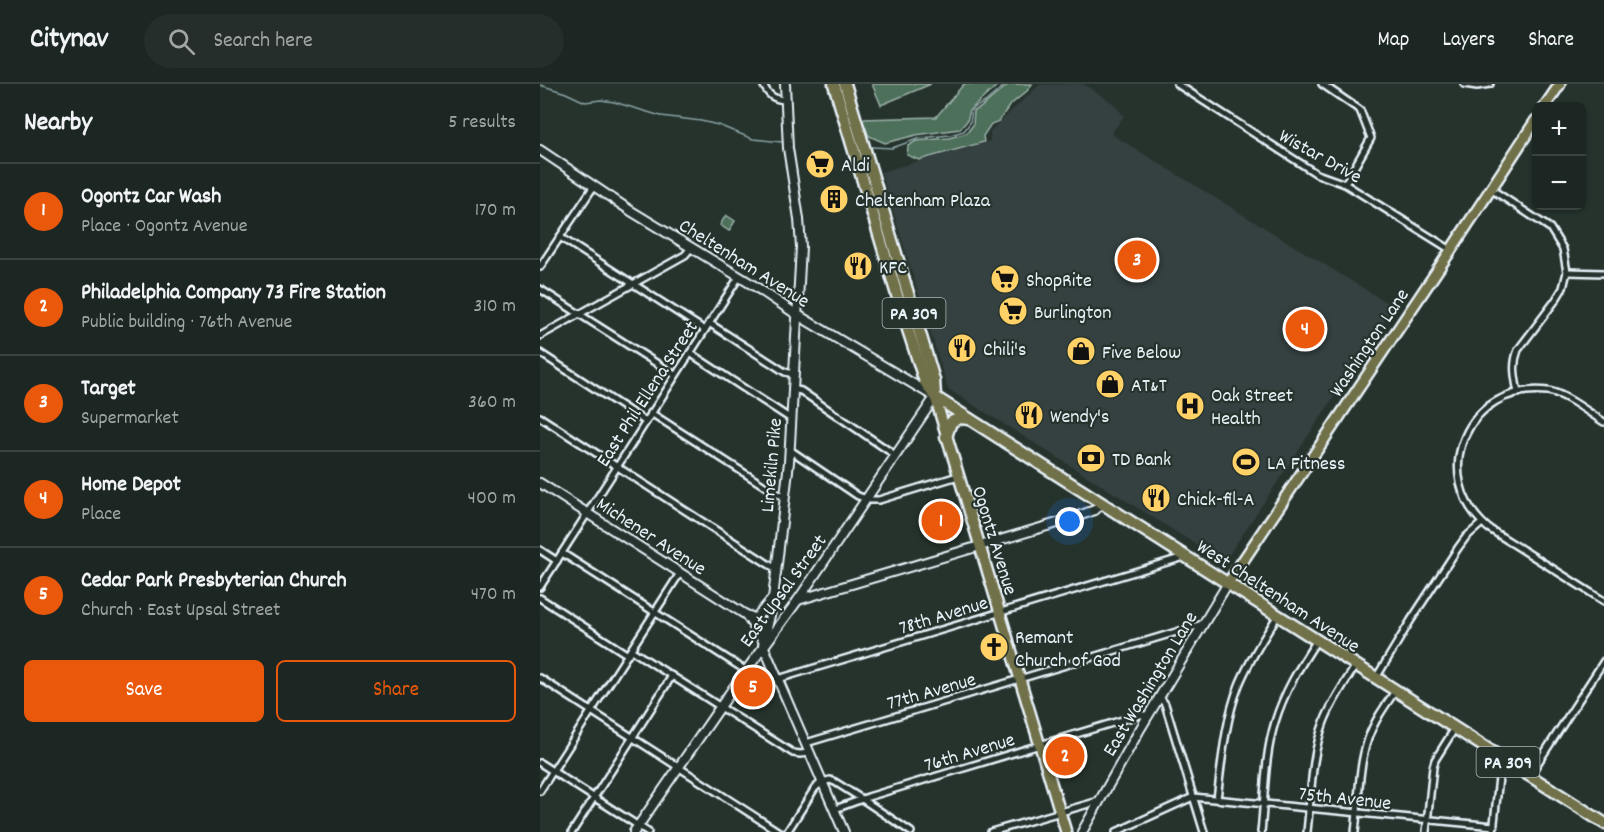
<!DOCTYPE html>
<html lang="en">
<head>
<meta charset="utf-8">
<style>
  :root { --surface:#1c2622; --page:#252e2a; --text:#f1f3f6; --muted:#a0a5a5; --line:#3a4340; --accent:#ea580c }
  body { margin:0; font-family:Dekko,sans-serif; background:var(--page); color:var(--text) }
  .controls { position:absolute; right:18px; top:18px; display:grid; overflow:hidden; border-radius:9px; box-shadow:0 2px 4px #0004 }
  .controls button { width:54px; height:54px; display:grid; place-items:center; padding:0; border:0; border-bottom:2px solid var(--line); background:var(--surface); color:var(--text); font:30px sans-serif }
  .you { position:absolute; left:530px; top:438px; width:21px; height:21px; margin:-15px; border:4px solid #fff; border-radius:50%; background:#1a73e8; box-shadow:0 0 0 9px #1a73e833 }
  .badge { display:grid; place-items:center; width:39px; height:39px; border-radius:50%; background:var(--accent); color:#fff; font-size:20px; font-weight:700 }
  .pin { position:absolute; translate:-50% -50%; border:3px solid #fff; box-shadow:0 2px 6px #0006 }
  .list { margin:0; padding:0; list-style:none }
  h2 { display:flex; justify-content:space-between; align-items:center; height:78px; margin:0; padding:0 24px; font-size:26px }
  h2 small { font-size:20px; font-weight:400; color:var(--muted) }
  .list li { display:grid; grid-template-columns:39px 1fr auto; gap:18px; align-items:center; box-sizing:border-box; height:96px; padding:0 24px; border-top:2px solid var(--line) }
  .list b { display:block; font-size:22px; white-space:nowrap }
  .list p { margin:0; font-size:20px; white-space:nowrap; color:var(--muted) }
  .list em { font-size:20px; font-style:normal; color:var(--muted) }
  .actions { display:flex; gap:12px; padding:18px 24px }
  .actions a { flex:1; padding:14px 0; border:2px solid var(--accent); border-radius:9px; text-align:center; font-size:21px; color:var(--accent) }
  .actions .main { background:var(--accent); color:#fff }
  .icon { flex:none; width:33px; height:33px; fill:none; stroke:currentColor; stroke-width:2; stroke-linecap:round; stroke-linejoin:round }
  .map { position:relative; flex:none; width:1064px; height:748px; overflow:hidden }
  header { display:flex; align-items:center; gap:36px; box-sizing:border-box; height:84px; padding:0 30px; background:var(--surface); border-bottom:2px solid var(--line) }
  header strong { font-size:28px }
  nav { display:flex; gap:33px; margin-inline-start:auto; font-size:21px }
  .search { width:420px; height:54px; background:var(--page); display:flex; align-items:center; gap:15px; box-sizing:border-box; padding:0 21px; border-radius:33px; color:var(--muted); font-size:22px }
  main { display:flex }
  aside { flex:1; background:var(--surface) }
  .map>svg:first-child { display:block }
  .built { fill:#344040 }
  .green { fill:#4d6f5a; stroke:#9ab0a9; stroke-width:1.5 }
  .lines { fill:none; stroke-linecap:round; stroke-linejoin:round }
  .stream { stroke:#89a2a4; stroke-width:1.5 }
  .street-casing { stroke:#e8f1f8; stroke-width:10 }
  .secondary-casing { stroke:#e8f1f8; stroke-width:12 }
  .primary-casing { stroke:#e8f1f8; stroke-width:14 }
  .highway-casing { stroke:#e8f1f8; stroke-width:15 }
  .street { stroke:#26332d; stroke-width:5 }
  .secondary { stroke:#26332d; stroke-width:8 }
  .primary { stroke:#70704a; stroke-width:9 }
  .highway { stroke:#70704a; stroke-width:10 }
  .labels { text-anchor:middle; stroke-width:4.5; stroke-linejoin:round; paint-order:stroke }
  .shield { fill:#26332d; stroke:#aeb8bb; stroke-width:1.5 }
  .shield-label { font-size:18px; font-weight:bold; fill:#e8f1f8 }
  .street-label { font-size:20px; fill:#e8f1f8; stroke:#26332d }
  .poi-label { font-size:20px; fill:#e8f1f8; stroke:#26332d; text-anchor:start }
</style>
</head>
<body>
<header>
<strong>Citynav</strong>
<div class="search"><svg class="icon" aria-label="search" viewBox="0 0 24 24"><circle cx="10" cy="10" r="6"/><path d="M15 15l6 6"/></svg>Search here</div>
<nav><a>Map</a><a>Layers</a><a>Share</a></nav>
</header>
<main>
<aside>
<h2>Nearby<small>5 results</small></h2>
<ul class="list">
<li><span class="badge">1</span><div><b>Ogontz Car Wash</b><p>Place · Ogontz Avenue</p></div><em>170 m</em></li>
<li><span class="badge">2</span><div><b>Philadelphia Company 73 Fire Station</b><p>Public building · 76th Avenue</p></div><em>310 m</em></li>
<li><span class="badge">3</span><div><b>Target</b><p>Supermarket</p></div><em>360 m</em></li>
<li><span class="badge">4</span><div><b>Home Depot</b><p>Place</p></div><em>400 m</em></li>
<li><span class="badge">5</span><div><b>Cedar Park Presbyterian Church</b><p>Church · East Upsal Street</p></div><em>470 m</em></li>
</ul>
<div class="actions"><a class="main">Save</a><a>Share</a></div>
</aside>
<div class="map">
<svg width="1064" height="748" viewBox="0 0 1064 748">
  <rect width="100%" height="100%" fill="#26332d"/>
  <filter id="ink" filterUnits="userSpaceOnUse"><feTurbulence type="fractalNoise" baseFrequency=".0167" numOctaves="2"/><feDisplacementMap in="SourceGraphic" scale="12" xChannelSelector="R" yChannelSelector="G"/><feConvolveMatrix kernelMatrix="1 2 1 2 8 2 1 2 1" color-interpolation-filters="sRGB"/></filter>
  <g filter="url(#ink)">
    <polygon class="built" points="538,0 545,1 573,19 584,32 571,50 854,223 684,478 408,305 341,88 450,57 450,47 499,1"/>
    <g class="green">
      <polygon points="332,0 391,0 341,21"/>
      <polygon points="424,0 459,0 430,26 427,37 420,45 376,51 345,59 329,52 322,35 396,33"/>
      <polygon points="469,0 492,0 487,7 469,22 459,37 451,40 443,52 444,58 379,76 367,71 368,62 376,57 409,54 427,49 433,41 434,27 440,24"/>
      <polygon points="186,131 195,137 189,147 180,141"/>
    </g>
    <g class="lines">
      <g class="stream">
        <polyline points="0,1 26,9 45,18 61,16 74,18 121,32 161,37 178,41 213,55 242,58"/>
        <polyline points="332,63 352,64 380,54 410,51 424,47 430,39 432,25 445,18 466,0"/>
      </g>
      <g class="street-casing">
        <g id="street">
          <path d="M223,0C228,11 233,15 245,16"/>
          <polyline points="637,0 777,90 805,100 911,166"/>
          <polyline points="782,0 820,26 831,54 805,100"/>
          <polyline points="924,0 937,2 950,0"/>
          <path d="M951,105L1010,144L1023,165L1027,188L1023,204L1015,217L978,266C972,281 975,293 978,309"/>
          <polyline points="20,153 165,246"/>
          <polyline points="0,183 54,102"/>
          <polyline points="1027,188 1064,189"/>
          <polyline points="0,205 135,291"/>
          <polyline points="169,239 245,288 253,290"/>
          <polyline points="0,252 145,171 151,164"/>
          <polyline points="0,269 106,338"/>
          <polyline points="150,269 251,335"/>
          <polyline points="252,305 261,307 355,371"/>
          <polyline points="111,329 237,410 245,412"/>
          <polyline points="0,333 236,485"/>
          <path d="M1064,338C1049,329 1026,310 1008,307C927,298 887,392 948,444L1064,517"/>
          <polyline points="250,366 318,412 330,416 339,416 418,392"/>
          <polyline points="0,466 17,477"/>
          <polyline points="22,469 205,586"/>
          <polyline points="0,503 199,193"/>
          <polyline points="0,514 88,571"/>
          <polyline points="91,566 253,669 260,670 270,669"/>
          <polyline points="0,594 239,748"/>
          <polyline points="836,594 871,536 918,464 926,453 942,439"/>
          <polyline points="238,595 644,473"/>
          <polyline points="619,612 625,620 664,748"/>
          <polyline points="266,659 663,540"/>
          <polyline points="0,679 108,748"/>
          <polyline points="990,691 1064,577"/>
          <polyline points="0,707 140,489"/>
          <path d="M677,715C682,676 685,637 699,601C709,576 724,554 738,531"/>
          <polyline points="295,725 328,713 599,631 608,631"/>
          <polyline points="32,748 132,592"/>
          <polyline points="247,748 275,704 282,698 290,696 295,698 322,715 371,748"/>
          <polyline points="451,748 559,717"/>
          <polyline points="576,748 653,713 954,742"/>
          <path d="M721,748C725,712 724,673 735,638C744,608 760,582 777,556"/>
          <path d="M767,748C771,712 771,672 784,638C792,617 805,599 816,581"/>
          <path d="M815,748C819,717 818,684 828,655C834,637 845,622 856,606"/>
          <polyline points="886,748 893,683 895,676 915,644"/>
          <polyline points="953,748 961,675"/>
        </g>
      </g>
      <g class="secondary-casing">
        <g id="secondary">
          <polyline points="245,0 248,64 259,135 261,163 249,378 232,523 223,561 304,748"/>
          <polyline points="0,66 91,127 213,201 256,230 395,313 258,516 194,603 94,748"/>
          <path d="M0,399L206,531C221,535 220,542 222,555"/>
          <polyline points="258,516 524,437 555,426 562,419"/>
          <polyline points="206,531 221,553"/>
          <polyline points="215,535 233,514"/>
          <polyline points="542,748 599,647 688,499"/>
        </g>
      </g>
      <g class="primary-casing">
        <g id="primary">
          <polyline points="1005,22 1020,0"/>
          <polyline points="395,313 526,748"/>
          <polyline points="688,499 911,166 996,36"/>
        </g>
      </g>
      <g class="highway-casing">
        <g id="highway">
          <polyline points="294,0 360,221 385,298 395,313 1064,739"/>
          <polyline points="305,0 394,296 395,312"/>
          <polyline points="406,353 411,338 420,334 429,335"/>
        </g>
      </g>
      <use href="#street" class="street"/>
      <use href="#secondary" class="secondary"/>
      <use href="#primary" class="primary"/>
      <use href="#highway" class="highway"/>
    </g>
  </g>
  <defs>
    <g id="supermarket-disc" transform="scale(1.5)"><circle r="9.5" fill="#ffd166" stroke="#26332d"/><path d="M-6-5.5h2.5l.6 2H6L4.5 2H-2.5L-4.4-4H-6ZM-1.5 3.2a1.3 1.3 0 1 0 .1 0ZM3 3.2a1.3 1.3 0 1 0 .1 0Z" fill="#111"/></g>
    <g id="building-disc" transform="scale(1.5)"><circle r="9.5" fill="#ffd166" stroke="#26332d"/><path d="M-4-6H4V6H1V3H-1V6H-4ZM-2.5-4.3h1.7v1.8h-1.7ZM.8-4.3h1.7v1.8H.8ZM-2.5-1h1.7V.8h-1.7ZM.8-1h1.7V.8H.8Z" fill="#111"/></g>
    <g id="restaurant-disc" transform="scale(1.5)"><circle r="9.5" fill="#ffd166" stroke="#26332d"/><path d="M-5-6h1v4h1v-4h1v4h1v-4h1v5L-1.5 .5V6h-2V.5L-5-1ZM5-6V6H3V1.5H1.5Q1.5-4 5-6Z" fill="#111"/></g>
    <g id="shop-disc" transform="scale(1.5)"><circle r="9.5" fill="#ffd166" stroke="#26332d"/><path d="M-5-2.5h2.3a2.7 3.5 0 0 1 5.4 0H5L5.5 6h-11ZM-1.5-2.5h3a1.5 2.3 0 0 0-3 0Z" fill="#111"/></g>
    <g id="hospital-disc" transform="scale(1.5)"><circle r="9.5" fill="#ffd166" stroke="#26332d"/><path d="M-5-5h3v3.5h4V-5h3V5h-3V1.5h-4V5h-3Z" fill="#111"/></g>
    <g id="bank-disc" transform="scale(1.5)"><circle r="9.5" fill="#ffd166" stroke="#26332d"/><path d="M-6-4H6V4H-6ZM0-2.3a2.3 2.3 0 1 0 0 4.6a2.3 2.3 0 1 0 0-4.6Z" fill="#111"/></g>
    <g id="stadium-disc" transform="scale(1.5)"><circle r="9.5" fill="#ffd166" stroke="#26332d"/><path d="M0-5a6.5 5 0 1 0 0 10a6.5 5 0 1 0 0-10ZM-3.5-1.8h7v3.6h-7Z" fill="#111"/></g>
    <g id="church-disc" transform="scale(1.5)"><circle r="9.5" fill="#ffd166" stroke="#26332d"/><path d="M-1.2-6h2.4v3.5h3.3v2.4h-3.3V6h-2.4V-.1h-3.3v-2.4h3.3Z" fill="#111"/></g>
  </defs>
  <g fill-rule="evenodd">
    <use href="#supermarket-disc" x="280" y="80"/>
    <use href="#building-disc" x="294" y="115"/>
    <use href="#restaurant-disc" x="318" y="182"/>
    <use href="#supermarket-disc" x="465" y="195"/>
    <use href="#supermarket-disc" x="473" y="227"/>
    <use href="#restaurant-disc" x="422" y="264"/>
    <use href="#shop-disc" x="541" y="267"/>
    <use href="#shop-disc" x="570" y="300"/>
    <use href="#hospital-disc" x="650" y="322"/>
    <use href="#restaurant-disc" x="489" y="331"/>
    <use href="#bank-disc" x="551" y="374"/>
    <use href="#stadium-disc" x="706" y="378"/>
    <use href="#restaurant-disc" x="616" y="414"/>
    <use href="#church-disc" x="454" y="563"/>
  </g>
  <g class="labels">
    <g class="shield">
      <rect x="342.5" y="214" width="63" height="30" rx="4.5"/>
      <rect x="936.5" y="663" width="63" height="30" rx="4.5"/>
    </g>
    <g class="shield-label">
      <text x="374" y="235">PA 309</text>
      <text x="968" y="684">PA 309</text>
    </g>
    <g class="street-label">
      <text transform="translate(781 71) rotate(29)" y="7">Wistar Drive</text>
      <text transform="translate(205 178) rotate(32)" y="7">Cheltenham Avenue</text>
      <text transform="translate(828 258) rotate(-56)" y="7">Washington Lane</text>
      <text transform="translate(106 309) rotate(-57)" y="7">East Phil Ellena Street</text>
      <text transform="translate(230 381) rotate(-85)" y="7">Limekiln Pike</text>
      <text transform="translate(112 451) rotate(33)" y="7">Michener Avenue</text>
      <text transform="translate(456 456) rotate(73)" y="7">Ogontz Avenue</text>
      <text transform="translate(242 506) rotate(-54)" y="7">East Upsal Street</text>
      <text transform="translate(739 511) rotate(33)" y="7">West Cheltenham Avenue</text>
      <text transform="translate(403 530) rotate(-17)" y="7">78th Avenue</text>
      <text transform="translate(609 599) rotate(-59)" y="7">East Washington Lane</text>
      <text transform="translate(391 606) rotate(-16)" y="7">77th Avenue</text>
      <text transform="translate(429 667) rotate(-17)" y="7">76th Avenue</text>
      <text transform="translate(805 713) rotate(6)" y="7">75th Avenue</text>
    </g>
    <g class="poi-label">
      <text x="301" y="87">Aldi</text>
      <text x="315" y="122">Cheltenham Plaza</text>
      <text x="339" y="189">KFC</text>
      <text x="486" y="202">ShopRite</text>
      <text x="494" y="234">Burlington</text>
      <text x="443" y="271">Chili's</text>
      <text x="562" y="274">Five Below</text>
      <text x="591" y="307">AT&amp;T</text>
      <text x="671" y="317">Oak Street<tspan x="671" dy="23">Health</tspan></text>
      <text x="510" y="338">Wendy's</text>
      <text x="572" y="381">TD Bank</text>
      <text x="727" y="385">LA Fitness</text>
      <text x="637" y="421">Chick-fil-A</text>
      <text x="475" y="559">Remant<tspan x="475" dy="23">Church of God</tspan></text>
    </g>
  </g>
</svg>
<div class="controls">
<button>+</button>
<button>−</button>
</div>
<div class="you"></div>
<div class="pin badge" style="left:401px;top:437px">1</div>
<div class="pin badge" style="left:525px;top:672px">2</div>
<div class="pin badge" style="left:597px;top:176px">3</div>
<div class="pin badge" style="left:765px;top:245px">4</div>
<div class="pin badge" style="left:213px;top:603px">5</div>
</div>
</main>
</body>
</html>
